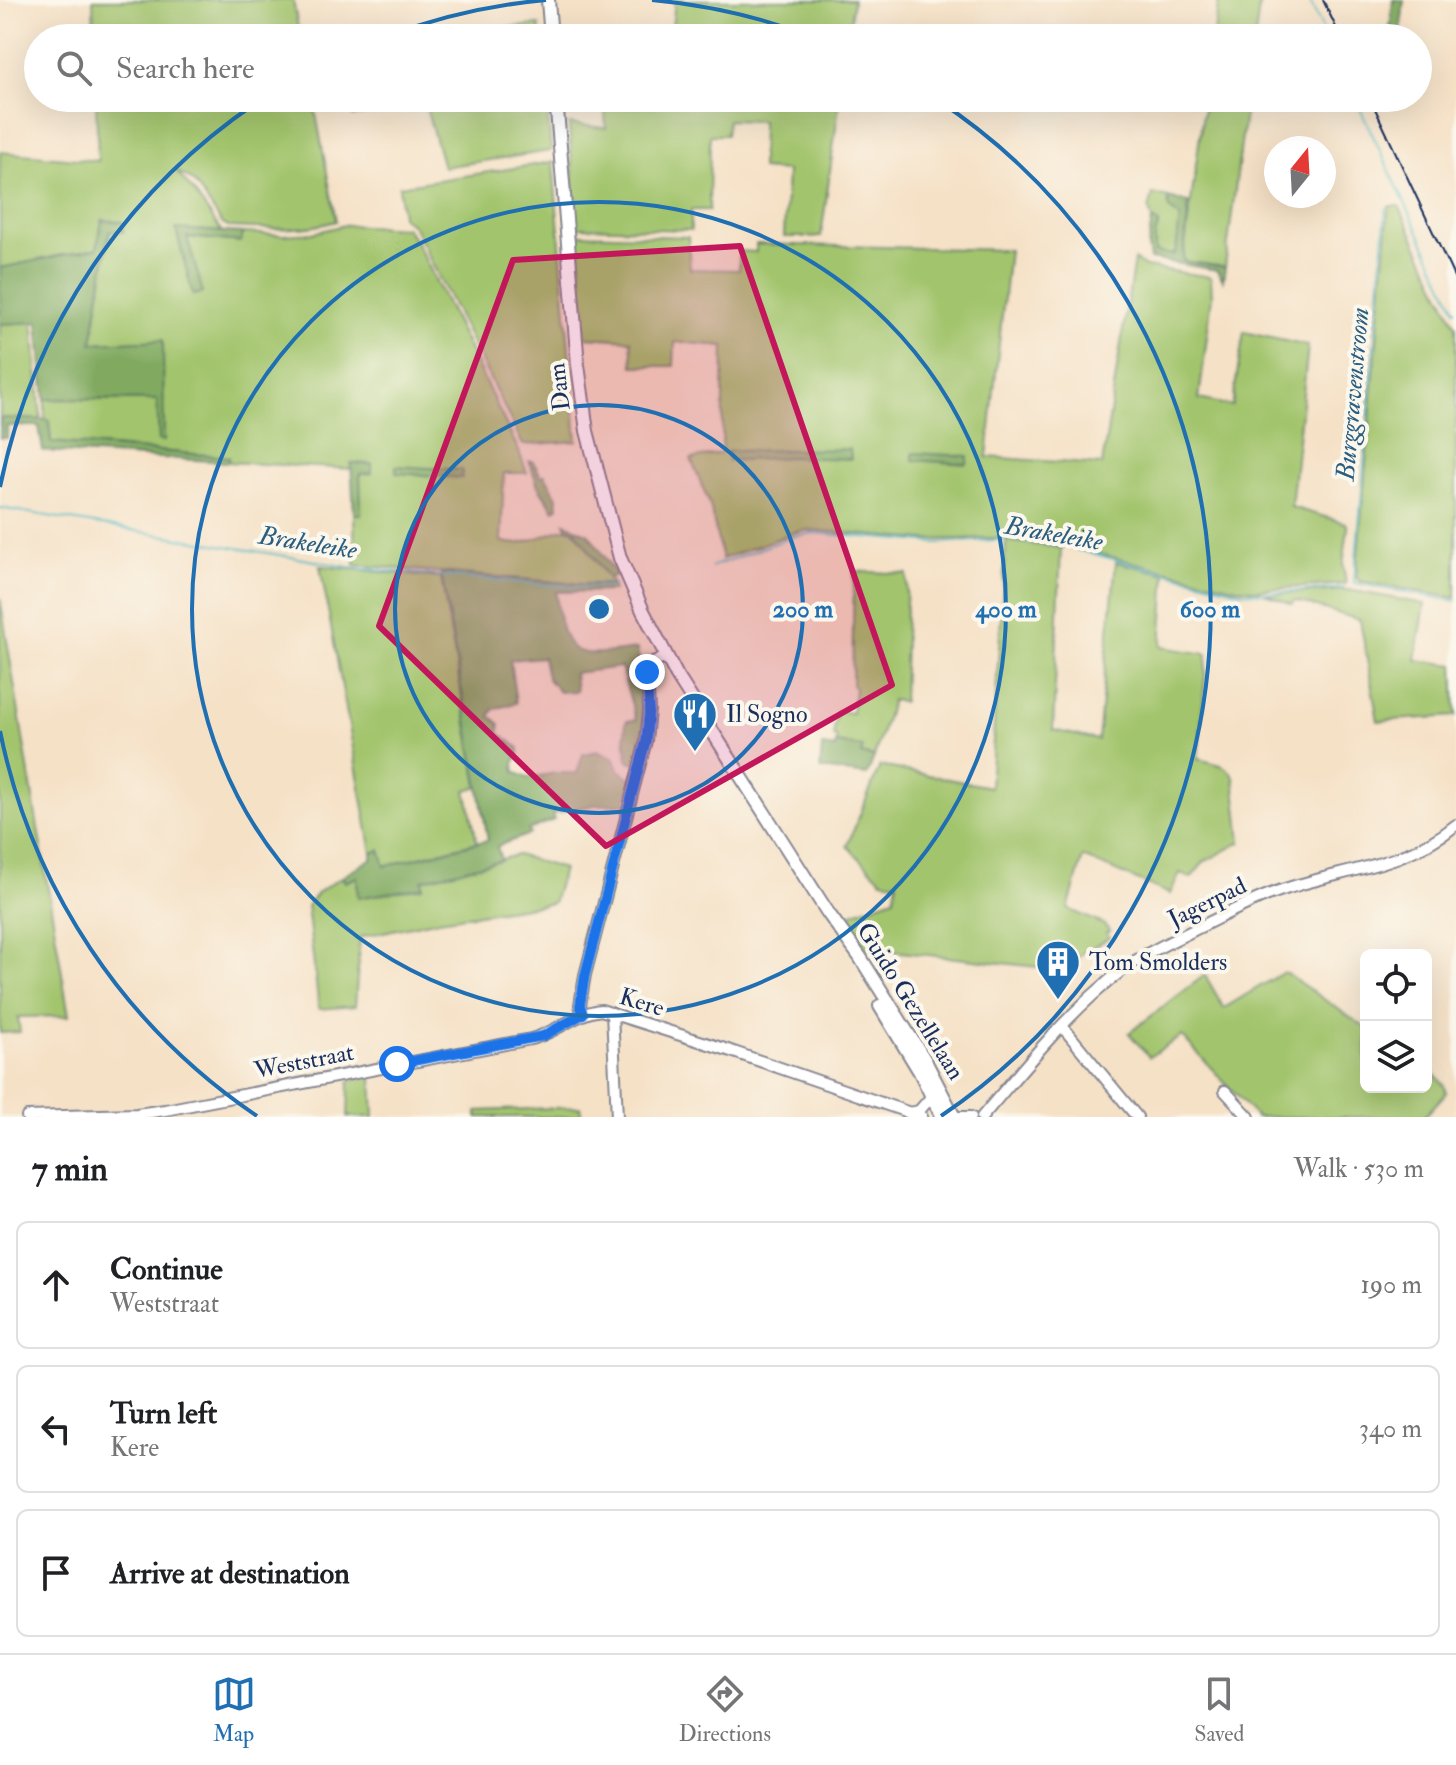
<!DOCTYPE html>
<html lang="en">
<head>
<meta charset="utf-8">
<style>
  :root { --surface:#fff; --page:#f2f2f2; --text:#202124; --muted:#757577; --line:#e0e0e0; --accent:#1f6fb2 }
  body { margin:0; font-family:"IM FELL Double Pica",serif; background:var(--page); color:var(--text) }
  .controls { position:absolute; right:24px; bottom:24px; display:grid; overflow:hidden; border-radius:12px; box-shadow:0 8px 32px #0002 }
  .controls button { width:72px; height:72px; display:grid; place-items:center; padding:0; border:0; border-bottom:2px solid var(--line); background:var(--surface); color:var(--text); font:40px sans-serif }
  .compass { position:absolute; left:1264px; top:136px; width:72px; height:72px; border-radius:50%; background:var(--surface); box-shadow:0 8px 32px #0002; rotate:18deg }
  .stop { position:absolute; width:24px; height:24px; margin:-18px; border:6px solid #1a73e8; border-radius:50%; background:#fff }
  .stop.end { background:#1a73e8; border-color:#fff; box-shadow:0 2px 8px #0008 }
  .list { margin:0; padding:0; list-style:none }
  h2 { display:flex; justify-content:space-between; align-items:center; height:104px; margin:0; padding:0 32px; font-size:34px }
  h2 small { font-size:26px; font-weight:400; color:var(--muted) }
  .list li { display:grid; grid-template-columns:52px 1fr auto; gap:24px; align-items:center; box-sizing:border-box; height:128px; margin:0 16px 16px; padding:0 16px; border:2px solid var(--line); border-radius:12px }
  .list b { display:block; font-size:30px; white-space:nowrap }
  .list p { margin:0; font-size:26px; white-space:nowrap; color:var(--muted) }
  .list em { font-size:26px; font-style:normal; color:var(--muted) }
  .icon { flex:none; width:44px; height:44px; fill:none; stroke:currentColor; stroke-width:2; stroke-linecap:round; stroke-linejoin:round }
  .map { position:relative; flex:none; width:1456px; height:1117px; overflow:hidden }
  .search { position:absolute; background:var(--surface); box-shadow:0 8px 32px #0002; left:24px; right:24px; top:24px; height:88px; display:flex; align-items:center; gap:20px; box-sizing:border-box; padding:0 28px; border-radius:44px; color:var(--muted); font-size:30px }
  .sheet { height:536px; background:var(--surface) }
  nav { display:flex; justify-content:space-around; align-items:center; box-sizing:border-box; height:112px; border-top:2px solid var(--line); background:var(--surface); font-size:22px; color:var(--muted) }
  nav a { display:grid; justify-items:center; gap:4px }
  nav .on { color:var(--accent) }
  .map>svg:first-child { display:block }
  .green { fill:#a2c46c; stroke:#5e7a65; stroke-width:2 }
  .forest { fill:#81aa60; stroke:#4e6c5f; stroke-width:2 }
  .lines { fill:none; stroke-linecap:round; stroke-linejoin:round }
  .stream { stroke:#46b5c1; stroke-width:2 }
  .minor-casing { stroke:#888892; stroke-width:14 }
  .major-casing { stroke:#888892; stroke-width:16 }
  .minor { stroke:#fff; stroke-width:10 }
  .major { stroke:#fff; stroke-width:12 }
  .rail { stroke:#1b2f5e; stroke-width:2 }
  .route { stroke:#1a73e8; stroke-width:10 }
  .marked { fill:#c2185b; fill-opacity:0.2; stroke:#c2185b; stroke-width:6; stroke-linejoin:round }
  .ring { fill:none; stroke:#1f6fb2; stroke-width:4 }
  .labels { text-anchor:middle; stroke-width:8; stroke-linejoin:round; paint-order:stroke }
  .street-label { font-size:24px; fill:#1b2f5e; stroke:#fbf7ec }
  .poi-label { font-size:24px; fill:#1b2f5e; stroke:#fbf7ec; text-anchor:start }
  .water-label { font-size:26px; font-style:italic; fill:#2a5e81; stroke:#fbf7ec }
  .centre { fill:#1f6fb2; stroke:#fbf7ec; stroke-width:4 }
  .ring-label { font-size:24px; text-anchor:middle; font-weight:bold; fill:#1f6fb2; stroke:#fbf7ec; stroke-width:8; stroke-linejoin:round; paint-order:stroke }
</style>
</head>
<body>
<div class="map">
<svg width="1456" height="1117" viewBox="0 0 1456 1117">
  <rect width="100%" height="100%" fill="#fbf7ec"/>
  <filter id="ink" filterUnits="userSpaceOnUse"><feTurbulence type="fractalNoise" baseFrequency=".0125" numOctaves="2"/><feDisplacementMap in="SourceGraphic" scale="16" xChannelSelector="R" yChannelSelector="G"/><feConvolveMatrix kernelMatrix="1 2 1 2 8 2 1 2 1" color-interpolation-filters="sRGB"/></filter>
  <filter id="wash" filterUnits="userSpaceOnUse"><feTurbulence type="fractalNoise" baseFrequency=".006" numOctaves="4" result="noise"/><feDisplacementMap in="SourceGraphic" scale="32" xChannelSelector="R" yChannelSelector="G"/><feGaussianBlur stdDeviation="1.8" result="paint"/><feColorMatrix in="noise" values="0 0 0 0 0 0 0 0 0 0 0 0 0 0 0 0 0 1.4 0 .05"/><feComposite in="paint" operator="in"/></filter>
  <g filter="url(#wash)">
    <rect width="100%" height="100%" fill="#f5e1c6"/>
    <g class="green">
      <polygon points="93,0 293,0 300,38 94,38"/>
      <polygon points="675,0 853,0 848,38 671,38"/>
      <polygon points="1219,0 1260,0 1255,38 1213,38"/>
      <polygon points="539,25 541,38 357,38"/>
      <path d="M96,98H313L336,221C301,232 265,228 228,227L222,223L196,185L189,178L176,171L194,192L222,232L176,230L193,294L202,292L187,237L241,242L243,233L283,235L312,233L345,225L406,228L418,245L518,449L527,473H504L501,541C523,551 549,529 571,528L579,536L612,584H579L355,565L354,514L361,513L360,474L372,473V464H352V469L228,462V457L51,442L49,420H45V399L158,400L159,441L163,341L92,343L110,231L103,220L97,248L0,268V152L98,161Z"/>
      <polygon points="349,98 546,98 551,151 443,167 425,104 353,116"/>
      <polygon points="604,98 840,98 821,237 784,237 787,171 761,169 762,121 728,120 726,135 710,135 709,210 691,210 691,230 577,227 569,124 606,128"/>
      <polygon points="1205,98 1247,98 1225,267 1183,261"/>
      <polygon points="553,162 577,441 523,445 413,225 402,217 399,186"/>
      <polygon points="1153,194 1168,198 1169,209 1180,217 1178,246 1173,255 1154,252 1155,236 1159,223 1152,220 1149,210"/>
      <polygon points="1389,206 1399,206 1456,326 1456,598 1359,581 1356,577"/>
      <polygon points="578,234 688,237 690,269 739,270 739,251 756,252 756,244 1009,250 987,457 1102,465 1134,260 1146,267 1211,277 1212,297 1199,399 1232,406 1244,332 1308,346 1291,507 1346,523 1348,528 1343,565 1346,584 1256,590 1237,588 1032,537 925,540 809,530 796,532 722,559 710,505 691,459 722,453 724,346 675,342 674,366 633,366 631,340 585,337"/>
      <polygon points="33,322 41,420 1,418 0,426 0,324"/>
      <path d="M1006,541L1061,548L1053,730L1098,740L1116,562L1166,574L1161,647L1207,654L1198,759C1212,763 1227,763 1234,777L1241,842L1204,862L1191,878L1180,873L1170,894L1083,857L1068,909L1103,924L1110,931L1106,933L1110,937L1082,954L1065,970L865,948L846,918L855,912L894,898L897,882L882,880L847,846L880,766L990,787Z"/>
      <polygon points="320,566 441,578 478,787 466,790 477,842 384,866 380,851 372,853"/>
      <polygon points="854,571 907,574 903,702 892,700 874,757 861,754 862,747 836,743 837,737 833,736 837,711 852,713 855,688 852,685"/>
      <polygon points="1349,590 1425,604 1416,660 1454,665 1456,716 1378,721 1360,620 1294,600 1293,604 1265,594"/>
      <polygon points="0,598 69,1016 18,1017 20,1032 0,1033"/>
      <polygon points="517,855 563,869 553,903 439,920 360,937 355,1006 319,1009 307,906 318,892 342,877 345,882 357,877 358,897 423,887 422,880"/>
      <path d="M1284,972L1366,1028V1087H1426V1069C1435,1075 1445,1081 1446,1093L1424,1117H1256L1182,1036L1149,1057L1129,1033L1205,975L1224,1008Z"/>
      <polygon points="372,1075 374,1117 348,1117 349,1081"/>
      <polygon points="580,1107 582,1117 477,1117 477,1111"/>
    </g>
    <g class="forest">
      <polygon points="1393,0 1404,0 1400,38 1389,38"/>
      <polygon points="1168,198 1189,203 1183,261 1225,267 1223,280 1217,270 1150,259 1148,246 1152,220 1159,223 1155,236 1155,252 1173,255 1176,251 1180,217 1169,209"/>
      <polygon points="102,220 123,222 123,232 109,231 92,343 163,340 164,441 159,441 157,400 45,399 38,322 0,324 0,268 97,248"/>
      <polygon points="176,229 243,233 241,242 187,237 203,293 193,295"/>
      <polygon points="1,418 49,420 51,442 229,457 228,462 43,451 39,426 7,426 7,438 0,438"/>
      <polygon points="850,449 851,459 789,457 728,461 728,451"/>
      <polygon points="913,453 968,456 967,464 913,460"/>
      <polygon points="529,461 533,461 541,476 545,475 557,497 558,507 554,510 538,486"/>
      <polygon points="351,463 372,464 372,473 360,474 361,514 354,514"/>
      <polygon points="396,466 462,470 462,478 396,473"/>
      <polygon points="565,523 589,534 617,575 608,578 576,531 567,528"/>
      <path d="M441,573L579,584H612L613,591L556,592C563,662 575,657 637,649L646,695L644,724L637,763L628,761L625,737L626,721L636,720L621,667L574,673L576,691L559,692L547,678L543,657L510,660L516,703L494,709L490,716L500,724L499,733L519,748V755L514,763L515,772L527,778L555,773H577L583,754L597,751L613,757L618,769L632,779L626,804L594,805L552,814L554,820L528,830L530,834L497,846L501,860L422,880L423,887L358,898L357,877L345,882L342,877L372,858V853L380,850L385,866L488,840Z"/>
      <polygon points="836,743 863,747 861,754 874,757 867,775 820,769 822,746 835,748"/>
    </g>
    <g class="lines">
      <g class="stream">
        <polyline points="1309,0 1327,38"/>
        <polyline points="1355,98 1456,310"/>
        <polyline points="1386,209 1354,583 1456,601"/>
        <polyline points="0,508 362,569 574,587 614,586"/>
        <polyline points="711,567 795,536 813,533 937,543 1013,539 1058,545 1243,592 1272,593 1344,588"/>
      </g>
    </g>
  </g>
  <g filter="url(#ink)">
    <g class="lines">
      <g class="minor-casing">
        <g id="minor">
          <polyline points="612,1013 617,1117"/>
          <polyline points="583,1014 580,1005 585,975 646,741 649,710 647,672 651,664 666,657"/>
          <polyline points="1062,1026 1137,1117"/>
          <polyline points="1225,1091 1249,1117"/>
          <polyline points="909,1113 919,1111 932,1096"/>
          <path d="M27,1117L137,1114L165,1110L531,1039C556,1033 575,1013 601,1010L728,1050L922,1117"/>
          <polyline points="950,1117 971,1117"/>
          <path d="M982,1117C1026,1065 1070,1010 1125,968C1145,953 1171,942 1194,930C1223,916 1251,900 1282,890C1341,870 1407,866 1456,825"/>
        </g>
      </g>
      <g class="major-casing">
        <g id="major">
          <polyline points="548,0 551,38"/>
          <polyline points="556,98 578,365 587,431 620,558 643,611 677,676 828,913 860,957 924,1059 954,1117"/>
          <polyline points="880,1006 920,1072 942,1117"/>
        </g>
      </g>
      <use href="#minor" class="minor"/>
      <use href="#major" class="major"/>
      <g class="rail">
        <polyline points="1323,0 1341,38"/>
        <polyline points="1370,98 1456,281"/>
      </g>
    </g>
  </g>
  <g class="lines" filter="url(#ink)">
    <polyline class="route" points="397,1064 543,1036 583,1014 580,1005 585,975 646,741 649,710 647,672"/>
  </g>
  <path class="marked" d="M740,246L892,685L606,846L379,626L513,260Z"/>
  <g class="ring">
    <circle cx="599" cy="609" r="204"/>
    <circle cx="599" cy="609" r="407"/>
    <path d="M257 1116A611 611 0 0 1 0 731M0 487A611 611 0 0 1 262 99M385 37A611 611 0 0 1 546 0M652 0A611 611 0 0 1 813 37M936 99A611 611 0 0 1 941 1116"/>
  </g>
  <defs>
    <g id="restaurant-pin" transform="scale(2.3)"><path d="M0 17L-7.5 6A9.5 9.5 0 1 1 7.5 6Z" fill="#1f6fb2" stroke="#fbf7ec"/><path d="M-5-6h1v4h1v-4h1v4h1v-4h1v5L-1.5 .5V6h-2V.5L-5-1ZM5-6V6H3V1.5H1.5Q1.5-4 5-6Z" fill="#fff"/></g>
    <g id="building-pin" transform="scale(2.3)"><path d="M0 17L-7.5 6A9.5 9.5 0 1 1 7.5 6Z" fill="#1f6fb2" stroke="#fbf7ec"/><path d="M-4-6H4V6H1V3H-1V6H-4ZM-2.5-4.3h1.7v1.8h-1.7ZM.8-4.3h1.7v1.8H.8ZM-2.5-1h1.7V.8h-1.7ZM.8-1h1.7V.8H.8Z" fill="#fff"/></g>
  </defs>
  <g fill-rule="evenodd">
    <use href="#restaurant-pin" x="695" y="714"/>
    <use href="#building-pin" x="1058" y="962"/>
  </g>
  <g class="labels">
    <g class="street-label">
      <text transform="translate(559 387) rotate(-97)" y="8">Dam</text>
      <text transform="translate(1207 902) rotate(-26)" y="8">Jagerpad</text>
      <text transform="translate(911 1001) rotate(58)" y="8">Guido Gezellelaan</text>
      <text transform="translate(642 1002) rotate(17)" y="8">Kere</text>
      <text transform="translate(304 1061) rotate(-11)" y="8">Weststraat</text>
    </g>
    <g class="poi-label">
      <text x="726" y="722">Il Sogno</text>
      <text x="1089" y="970">Tom Smolders</text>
    </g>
    <g class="water-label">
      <text transform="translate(1352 394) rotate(-85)" y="9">Burggravenstroom</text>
      <text transform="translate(1054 533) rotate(10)" y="9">Brakeleike</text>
      <text transform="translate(308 542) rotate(9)" y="9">Brakeleike</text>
    </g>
  </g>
  <circle cx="599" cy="609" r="12" class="centre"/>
  <g class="ring-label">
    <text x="803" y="617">200 m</text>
    <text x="1006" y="617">400 m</text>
    <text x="1210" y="617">600 m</text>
  </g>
</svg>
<div class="controls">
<button><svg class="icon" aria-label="locate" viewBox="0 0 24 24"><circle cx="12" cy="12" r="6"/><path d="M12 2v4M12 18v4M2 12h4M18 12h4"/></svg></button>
<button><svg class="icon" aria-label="layers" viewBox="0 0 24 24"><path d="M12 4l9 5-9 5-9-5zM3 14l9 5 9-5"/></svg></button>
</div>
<svg class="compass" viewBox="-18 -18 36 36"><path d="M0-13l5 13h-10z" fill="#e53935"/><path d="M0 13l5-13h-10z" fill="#757577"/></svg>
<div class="stop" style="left:397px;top:1064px"></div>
<div class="stop end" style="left:647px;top:672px"></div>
<div class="search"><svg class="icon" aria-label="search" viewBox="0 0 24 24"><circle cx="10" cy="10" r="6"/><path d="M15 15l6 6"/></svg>Search here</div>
</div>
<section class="sheet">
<h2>7 min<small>Walk · 530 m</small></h2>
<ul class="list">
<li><svg class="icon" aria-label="ahead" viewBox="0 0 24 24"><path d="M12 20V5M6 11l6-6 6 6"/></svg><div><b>Continue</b><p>Weststraat</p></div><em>190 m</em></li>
<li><svg class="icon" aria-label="left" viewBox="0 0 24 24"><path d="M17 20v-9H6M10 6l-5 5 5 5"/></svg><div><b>Turn left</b><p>Kere</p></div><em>340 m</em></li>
<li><svg class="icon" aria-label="arrive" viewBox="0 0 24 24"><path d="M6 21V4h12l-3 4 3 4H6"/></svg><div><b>Arrive at destination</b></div></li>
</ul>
</section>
<nav>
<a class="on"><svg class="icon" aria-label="map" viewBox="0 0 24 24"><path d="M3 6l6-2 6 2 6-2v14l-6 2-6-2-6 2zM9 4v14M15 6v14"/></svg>Map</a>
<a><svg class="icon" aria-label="directions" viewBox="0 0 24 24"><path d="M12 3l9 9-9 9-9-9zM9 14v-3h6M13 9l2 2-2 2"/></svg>Directions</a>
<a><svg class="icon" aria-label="saved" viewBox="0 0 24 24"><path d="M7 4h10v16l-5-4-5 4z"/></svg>Saved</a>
</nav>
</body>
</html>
